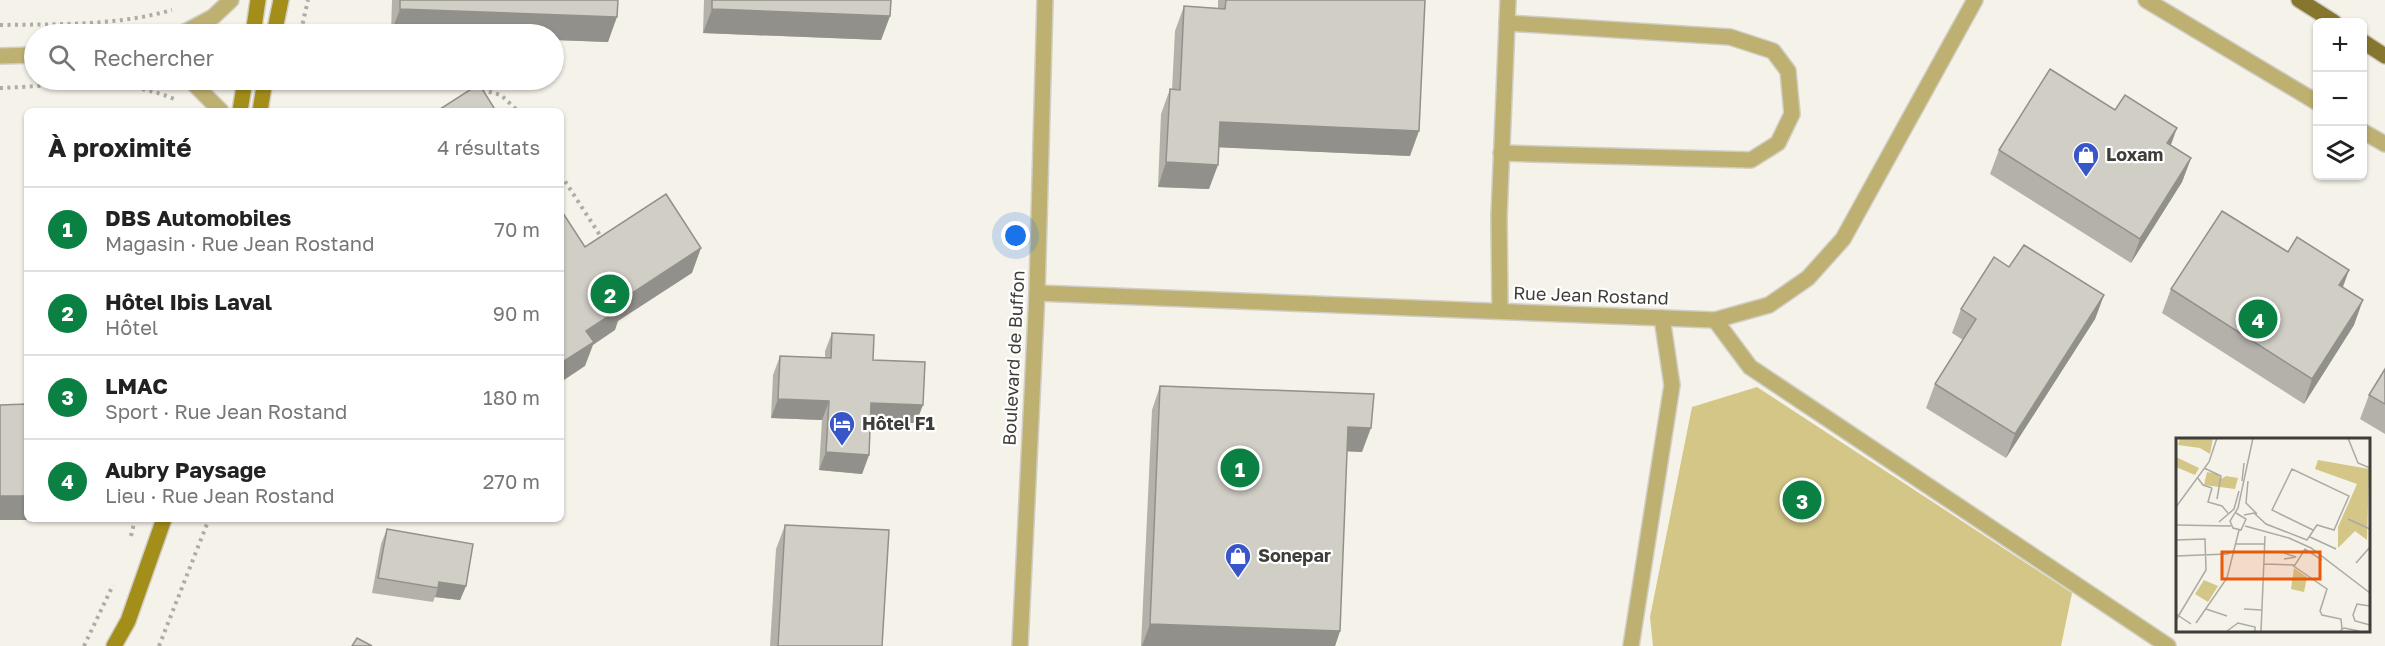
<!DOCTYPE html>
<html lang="fr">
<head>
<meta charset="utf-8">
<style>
  :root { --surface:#fff; --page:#f6f6f6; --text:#222; --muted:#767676; --line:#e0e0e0; --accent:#0b8043 }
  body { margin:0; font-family:"Golos Text",sans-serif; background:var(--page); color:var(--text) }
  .controls { position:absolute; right:18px; top:18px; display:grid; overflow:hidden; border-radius:9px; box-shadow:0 2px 4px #0004 }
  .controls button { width:54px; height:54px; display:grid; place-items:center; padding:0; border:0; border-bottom:2px solid var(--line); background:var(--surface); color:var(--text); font:30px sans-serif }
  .you { position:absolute; left:1016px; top:236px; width:21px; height:21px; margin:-15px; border:4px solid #fff; border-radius:50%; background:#1a73e8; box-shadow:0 0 0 9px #1a73e833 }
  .badge { display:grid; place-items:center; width:39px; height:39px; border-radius:50%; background:var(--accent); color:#fff; font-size:20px; font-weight:700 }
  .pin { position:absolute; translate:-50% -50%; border:3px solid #fff; box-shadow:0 2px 6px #0006 }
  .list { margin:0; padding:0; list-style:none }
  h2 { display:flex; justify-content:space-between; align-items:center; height:78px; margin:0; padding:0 24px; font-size:26px }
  h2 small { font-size:20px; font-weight:400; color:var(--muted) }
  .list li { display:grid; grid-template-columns:39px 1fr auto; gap:18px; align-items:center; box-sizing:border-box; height:84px; padding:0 24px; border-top:2px solid var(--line) }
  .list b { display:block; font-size:22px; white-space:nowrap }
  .list p { margin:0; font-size:20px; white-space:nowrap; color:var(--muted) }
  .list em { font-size:20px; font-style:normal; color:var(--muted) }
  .icon { flex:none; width:33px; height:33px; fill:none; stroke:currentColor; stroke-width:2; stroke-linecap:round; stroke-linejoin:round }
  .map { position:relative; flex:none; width:2385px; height:646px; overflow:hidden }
  .search { position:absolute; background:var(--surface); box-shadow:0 2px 4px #0004; left:24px; top:24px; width:540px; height:66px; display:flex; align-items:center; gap:15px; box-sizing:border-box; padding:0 21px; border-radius:33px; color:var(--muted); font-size:22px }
  .panel { position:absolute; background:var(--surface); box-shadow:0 2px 4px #0004; left:24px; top:108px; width:540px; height:414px; border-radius:9px }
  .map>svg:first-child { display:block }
  .green { fill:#d4c687 }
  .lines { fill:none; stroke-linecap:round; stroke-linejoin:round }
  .lane-casing { stroke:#d0cec6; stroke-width:18 }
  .street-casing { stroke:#d0cec6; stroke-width:18 }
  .secondary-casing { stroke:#d0cec6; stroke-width:18 }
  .primary-casing { stroke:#d0cec6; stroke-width:18 }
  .path { stroke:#adaca5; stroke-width:4; stroke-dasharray:3 4.5; stroke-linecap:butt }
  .lane { stroke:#beb071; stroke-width:15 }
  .street { stroke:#beb071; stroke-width:15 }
  .secondary { stroke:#a48e1a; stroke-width:15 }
  .primary { stroke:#87772e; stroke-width:15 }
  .wall { fill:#b3b1a9 }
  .shaded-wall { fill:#92908a }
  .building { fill:#d0cec5; stroke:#92908a; stroke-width:1.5 }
  .labels { text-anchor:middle; stroke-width:4.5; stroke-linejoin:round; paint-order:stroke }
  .poi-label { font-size:18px; font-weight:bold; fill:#3e3d39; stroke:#fff; text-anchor:start }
  .street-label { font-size:18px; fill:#3e3d39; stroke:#fff }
  .inset-road { fill:none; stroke:#abaaa3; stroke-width:1.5 }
  .view { fill:#e8590c; fill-opacity:0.15; stroke:#e8590c; stroke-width:3 }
  .inset-edge { fill:none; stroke:#3e3d39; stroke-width:3 }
</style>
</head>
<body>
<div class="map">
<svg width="2385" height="646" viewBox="0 0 2385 646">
  <rect width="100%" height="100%" fill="#f4f2e9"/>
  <polygon class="green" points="1757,387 2072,593 2061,646 1653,646 1650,617 1692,407"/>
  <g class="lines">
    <g class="lane-casing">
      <g id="lane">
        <polyline points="1501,153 1751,160 1778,143 1792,114 1788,71 1773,51 1730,37 1507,23"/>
        <polyline points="1500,311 1499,216 1508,0"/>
        <polyline points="1715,320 1750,367 2168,646"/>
        <polyline points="1631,646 1672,385 1662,318"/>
      </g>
    </g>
    <g class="street-casing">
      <g id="street">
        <polyline points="2146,0 2318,103"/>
        <polyline points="181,34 213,17 231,0"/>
        <polyline points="0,56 34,55"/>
        <polyline points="190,80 221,111"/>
        <polyline points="2362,131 2385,144"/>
        <polyline points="1037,293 1715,320 1769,305 1808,278 1843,239 1975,0"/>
        <polyline points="1020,646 1037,293 1045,0"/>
      </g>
    </g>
    <g class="secondary-casing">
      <g id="secondary">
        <polyline points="253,34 258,0"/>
        <polyline points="274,34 281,0"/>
        <polyline points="240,111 245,80"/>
        <polyline points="260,111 265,80"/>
        <polyline points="114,646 128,621 164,519"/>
      </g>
    </g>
    <g class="primary-casing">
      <g id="primary">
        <polyline points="2299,0 2334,22"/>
        <polyline points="2362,41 2385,56"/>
      </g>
    </g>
    <g class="path">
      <path d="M0,25C58,24 116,26 172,10"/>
      <polyline points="301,31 308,0"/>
      <polyline points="302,80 475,88 501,95 518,111"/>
      <path d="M0,88C57,86 121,76 174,99"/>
      <polyline points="561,175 603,240"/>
      <polyline points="131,536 135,519"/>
      <polyline points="84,646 113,585"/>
      <polyline points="159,646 209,519"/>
    </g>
    <use href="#lane" class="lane"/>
    <use href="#street" class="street"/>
    <use href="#secondary" class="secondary"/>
    <use href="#primary" class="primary"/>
  </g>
  <g class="wall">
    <polygon points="392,0 618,0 608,42 554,40 554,34 391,33"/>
    <polygon points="704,0 891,0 890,16 881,40 703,33"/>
    <polygon points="1218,0 1425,0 1410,156 1218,147 1209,189 1158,187 1161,114 1170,89 1172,90 1175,31 1184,6 1218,8"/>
    <polygon points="2170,145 2191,158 2182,182 2131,263 1990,174 1999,150"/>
    <polygon points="2288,252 2349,270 2343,287 2354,325 2304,404 2162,313 2171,289"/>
    <polygon points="2009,267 2104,295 2095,319 2006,458 1926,408 1935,384 1963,340 1952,333 1961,309"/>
    <polygon points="832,333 873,360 916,423 870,422 869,455 862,474 819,470 822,420 771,418 773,375 780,356 825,358 825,351"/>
    <polygon points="2385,369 2385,434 2360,419 2369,395"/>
    <polygon points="1160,386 1362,452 1347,451 1340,631 1335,646 1141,646 1152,410"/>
    <polygon points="785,525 882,646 770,646 776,549"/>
    <polygon points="387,529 466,586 460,600 435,597 433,602 372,593 381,544"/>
  </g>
  <g class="shaded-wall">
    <polygon points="400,9 617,17 608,42 554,40 554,34 427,34 391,33"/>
    <polygon points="712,9 890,16 881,40 703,33"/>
    <polygon points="1220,122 1419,131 1410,156 1211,147"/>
    <polygon points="2177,128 2168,153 2167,143"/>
    <polygon points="2191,158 2182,182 2131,263 2140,239"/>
    <polygon points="1166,162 1218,165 1209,189 1158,187"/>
    <polygon points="701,248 692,273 618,321 615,330 593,345 585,366 561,382 561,363 586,331 620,301"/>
    <polygon points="2349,270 2340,294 2339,285"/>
    <polygon points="2104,295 2095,319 2006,458 2015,434"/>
    <polygon points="2363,300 2354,325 2304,404 2312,379"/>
    <polygon points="778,399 829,401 822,420 771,418"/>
    <polygon points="871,403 923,405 916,423 865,422"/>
    <polygon points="1348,427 1371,428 1362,452 1339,451"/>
    <polygon points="826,452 869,455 862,474 819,470"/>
    <polygon points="0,496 27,496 27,519 47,519 47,520 0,520"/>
    <polygon points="439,582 466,586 460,600 435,597 438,588"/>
    <polygon points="1150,624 1340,631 1335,646 1142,646"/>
  </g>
  <g class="building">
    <polygon points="400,0 618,0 617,17 400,9"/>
    <polygon points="712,0 891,0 890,16 712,9"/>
    <polygon points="1226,0 1425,0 1419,131 1220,122 1218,165 1166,162 1170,89 1180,90 1184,6 1225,9"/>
    <polygon points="2050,69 2115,110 2125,95 2177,128 2167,143 2191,158 2140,239 1999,150"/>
    <polygon points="479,84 496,111 437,111"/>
    <polygon points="666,194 701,248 620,301 624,306 586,331 594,342 561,363 561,210 585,247"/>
    <polygon points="2222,211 2288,252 2297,237 2349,270 2339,285 2363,300 2312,379 2171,289"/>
    <polygon points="2024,245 2104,295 2015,434 1935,384 1976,319 1961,309 1994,257 2009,267"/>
    <polygon points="832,333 874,335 873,360 925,362 923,405 871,403 869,455 826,452 829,401 778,399 780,356 831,358"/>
    <polygon points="2385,369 2385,404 2369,395"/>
    <polygon points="1160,386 1374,394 1371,428 1348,427 1340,631 1150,624"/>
    <polygon points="27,404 27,496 0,496 0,405"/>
    <polygon points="785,525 889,530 882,646 778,646"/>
    <polygon points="387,529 473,544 466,586 439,582 438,588 378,578"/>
    <polygon points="357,638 372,646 352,646"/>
  </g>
  <defs>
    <g id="shop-pin" transform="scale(1.35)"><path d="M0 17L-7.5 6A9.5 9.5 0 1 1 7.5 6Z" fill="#3956c8" stroke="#fff"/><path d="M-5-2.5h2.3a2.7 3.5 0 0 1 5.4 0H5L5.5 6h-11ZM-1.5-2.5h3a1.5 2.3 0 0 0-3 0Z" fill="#fff"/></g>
    <g id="hotel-pin" transform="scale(1.35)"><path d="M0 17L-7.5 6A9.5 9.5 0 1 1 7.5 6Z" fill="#3956c8" stroke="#fff"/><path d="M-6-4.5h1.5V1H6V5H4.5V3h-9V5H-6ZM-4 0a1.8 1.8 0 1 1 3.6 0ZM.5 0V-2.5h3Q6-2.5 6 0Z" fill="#fff"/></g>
  </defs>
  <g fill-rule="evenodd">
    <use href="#shop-pin" x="2086" y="155"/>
    <use href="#hotel-pin" x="842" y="424"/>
    <use href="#shop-pin" x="1238" y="556"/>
  </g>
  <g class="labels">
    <g class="poi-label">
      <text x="2106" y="161">Loxam</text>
      <text x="862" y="430">Hôtel F1</text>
      <text x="1258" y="562">Sonepar</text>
    </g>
    <g class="street-label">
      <text transform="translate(1591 296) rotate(2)" y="6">Rue Jean Rostand</text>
      <text transform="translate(1014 358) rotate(-87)" y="6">Boulevard de Buffon</text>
    </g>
  </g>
  <g transform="translate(2176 438)">
    <rect width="194" height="194" fill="#f4f2e9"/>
    <path d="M4,0H37L34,16L24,10L2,7ZM0,19L23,30L19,37L0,29ZM142,22L193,31L191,102L179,93L162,110V89L181,46L139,31ZM31,34L42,36L45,41L50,38L62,40L59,51L28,47ZM118,130L131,139L128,154L115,151ZM28,142L42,148L32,164L19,156Z" fill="#d4c687"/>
    <path class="inset-road" d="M172,0L182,25L194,30M28,30L45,38L41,61M21,39L27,47L36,50M66,43L68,25M72,43L70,65L81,76M36,50L32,64L46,68L52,75M0,69L33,24L41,0M60,75L70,81L65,92L57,90L54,83L62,70L77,0M68,77L78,75L90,86L131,102L141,87L158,92L173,58L116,31L96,72L137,92M172,81L194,91M43,84L58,71L63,53M0,87L55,88M69,88L113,100L135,110L194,155M134,99L160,111M0,102L29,101L30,132L0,182M60,106H89M0,118L51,116L57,113M108,121L120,119L108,115M180,125L194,109M88,126L119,127L129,111L146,122M116,127L151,151L144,173L146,177L165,181L166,191M194,168L181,166L177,177L179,183L194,187M30,171L51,178M68,171L86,172M0,176L15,186M20,185L51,140L63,92M51,193L62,185L79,189V193M85,193L89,98M164,193L168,190L183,193"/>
    <path class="view" d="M46,114H144V141H46Z"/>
    <rect width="194" height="194" class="inset-edge"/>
  </g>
</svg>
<div class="controls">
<button>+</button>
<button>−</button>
<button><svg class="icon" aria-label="layers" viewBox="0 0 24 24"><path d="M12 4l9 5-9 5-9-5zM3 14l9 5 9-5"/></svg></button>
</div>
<div class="you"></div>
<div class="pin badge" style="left:1240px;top:468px">1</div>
<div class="pin badge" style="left:610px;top:294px">2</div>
<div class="pin badge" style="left:1802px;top:500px">3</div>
<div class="pin badge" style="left:2258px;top:319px">4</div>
<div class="search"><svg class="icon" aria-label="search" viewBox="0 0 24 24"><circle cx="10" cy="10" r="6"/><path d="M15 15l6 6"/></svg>Rechercher</div>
<section class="panel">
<h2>À proximité<small>4 résultats</small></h2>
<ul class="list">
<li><span class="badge">1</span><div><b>DBS Automobiles</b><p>Magasin · Rue Jean Rostand</p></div><em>70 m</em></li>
<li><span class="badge">2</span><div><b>Hôtel Ibis Laval</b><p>Hôtel</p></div><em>90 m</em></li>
<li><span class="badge">3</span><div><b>LMAC</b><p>Sport · Rue Jean Rostand</p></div><em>180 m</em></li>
<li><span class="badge">4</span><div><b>Aubry Paysage</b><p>Lieu · Rue Jean Rostand</p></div><em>270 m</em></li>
</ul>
</section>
</div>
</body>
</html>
